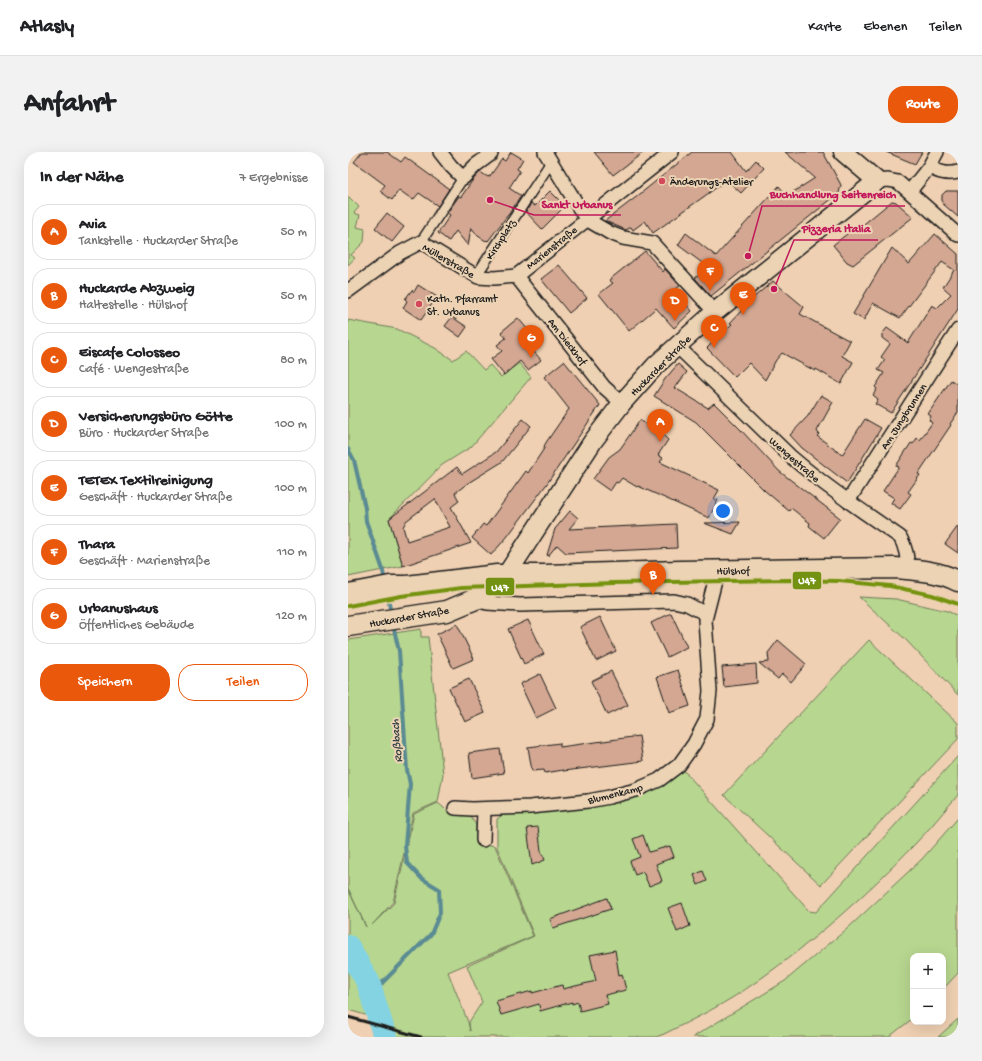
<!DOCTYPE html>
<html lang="de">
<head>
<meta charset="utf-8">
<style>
  :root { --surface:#fff; --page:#f2f2f2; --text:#202124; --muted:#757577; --line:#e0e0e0; --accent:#ea580c }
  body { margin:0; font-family:"Gochi Hand",sans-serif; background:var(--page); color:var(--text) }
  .controls { position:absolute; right:12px; bottom:12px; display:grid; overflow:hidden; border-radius:8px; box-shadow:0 4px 16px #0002 }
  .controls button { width:36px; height:36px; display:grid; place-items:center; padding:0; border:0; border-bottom:1px solid var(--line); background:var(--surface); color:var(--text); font:20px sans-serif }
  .you { position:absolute; left:375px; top:359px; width:14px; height:14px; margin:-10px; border:3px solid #fff; border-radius:50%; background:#1a73e8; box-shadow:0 0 0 6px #1a73e833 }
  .badge { display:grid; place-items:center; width:26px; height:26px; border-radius:50%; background:var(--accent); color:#fff; font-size:13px; font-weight:700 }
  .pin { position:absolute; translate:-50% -33px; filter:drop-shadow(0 1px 2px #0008) }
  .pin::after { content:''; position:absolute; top:21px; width:14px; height:12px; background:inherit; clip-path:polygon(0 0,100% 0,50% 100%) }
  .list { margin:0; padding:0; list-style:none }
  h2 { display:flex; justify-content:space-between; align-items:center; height:52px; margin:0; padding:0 16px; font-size:17px }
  h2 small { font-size:13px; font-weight:400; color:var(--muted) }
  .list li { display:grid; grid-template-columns:26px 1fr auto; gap:12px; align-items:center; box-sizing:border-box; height:56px; margin:0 8px 8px; padding:0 8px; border:1px solid var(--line); border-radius:16px }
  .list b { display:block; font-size:15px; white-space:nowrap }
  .list p { margin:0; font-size:13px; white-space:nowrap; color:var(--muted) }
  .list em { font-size:13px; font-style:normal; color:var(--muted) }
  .actions { display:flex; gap:8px; padding:12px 16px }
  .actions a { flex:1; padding:9px 0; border:1px solid var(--accent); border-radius:16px; text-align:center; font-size:14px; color:var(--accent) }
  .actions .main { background:var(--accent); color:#fff }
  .map { position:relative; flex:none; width:610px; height:885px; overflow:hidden; border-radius:16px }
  header { display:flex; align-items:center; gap:24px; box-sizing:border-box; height:56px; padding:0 20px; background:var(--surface); border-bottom:1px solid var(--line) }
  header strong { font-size:19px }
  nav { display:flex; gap:22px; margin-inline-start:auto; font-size:14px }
  .intro { display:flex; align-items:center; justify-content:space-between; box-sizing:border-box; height:96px; padding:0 24px }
  h1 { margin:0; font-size:28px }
  .button { padding:10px 18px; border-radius:16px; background:var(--accent); color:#fff; font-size:14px; font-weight:700 }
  main { display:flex; gap:24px; padding:0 24px }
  aside { flex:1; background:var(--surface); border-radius:16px; box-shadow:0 4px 16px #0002 }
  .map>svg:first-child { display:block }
  .green { fill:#b7d68f; stroke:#6a7956 }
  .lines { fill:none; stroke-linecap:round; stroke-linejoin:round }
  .stream { stroke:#5a8a93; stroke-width:4 }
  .river { stroke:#84d3e2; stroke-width:24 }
  .building { fill:#d3a792; stroke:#1c1c1c; fill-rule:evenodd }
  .pedestrian-casing { stroke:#1c1c1c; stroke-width:12 }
  .minor-casing { stroke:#1c1c1c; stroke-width:16 }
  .secondary-casing { stroke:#1c1c1c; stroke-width:21 }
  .primary-casing { stroke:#1c1c1c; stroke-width:23 }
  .pedestrian { stroke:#ecd3b4; stroke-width:9 }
  .minor { stroke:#ecd3b4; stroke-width:13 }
  .secondary { stroke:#ecd3b4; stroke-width:18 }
  .primary { stroke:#ecd3b4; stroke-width:20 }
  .rail { stroke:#1c1c1c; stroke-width:3 }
  .tram-1-casing { stroke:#ecd3b4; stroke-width:7 }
  .tram-1 { stroke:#749211; stroke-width:4 }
  .poi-dot { fill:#d1495b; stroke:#ecd3b4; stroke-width:1.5 }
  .labels { text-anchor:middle; stroke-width:4; stroke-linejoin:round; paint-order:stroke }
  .poi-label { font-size:11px; fill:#1c1c1c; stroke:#ecd3b4; text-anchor:start }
  .street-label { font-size:11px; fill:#1c1c1c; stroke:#ecd3b4 }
  .water-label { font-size:12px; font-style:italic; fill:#314144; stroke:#ecd3b4 }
  .leader { fill:none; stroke:#c2185b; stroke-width:1.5 }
  .callout-dot { fill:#c2185b; stroke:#ecd3b4; stroke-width:1.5 }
  .callout-label { font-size:12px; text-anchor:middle; font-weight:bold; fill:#c2185b; stroke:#ecd3b4; stroke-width:4; stroke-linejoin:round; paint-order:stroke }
  .line-badge { stroke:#ecd3b4; stroke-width:1.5 }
  .badge-label { font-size:11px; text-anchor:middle; font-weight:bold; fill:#fff }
</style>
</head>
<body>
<header>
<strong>Atlasly</strong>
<nav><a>Karte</a><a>Ebenen</a><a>Teilen</a></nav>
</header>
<div class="intro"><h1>Anfahrt</h1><a class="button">Route</a></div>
<main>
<aside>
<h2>In der Nähe<small>7 Ergebnisse</small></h2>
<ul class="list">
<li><span class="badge">A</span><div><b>Avia</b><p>Tankstelle · Huckarder Straße</p></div><em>50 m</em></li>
<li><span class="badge">B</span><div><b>Huckarde Abzweig</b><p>Haltestelle · Hülshof</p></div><em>50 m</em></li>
<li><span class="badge">C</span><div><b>Eiscafe Colosseo</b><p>Café · Wengestraße</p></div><em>80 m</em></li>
<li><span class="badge">D</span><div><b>Versicherungsbüro Götte</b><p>Büro · Huckarder Straße</p></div><em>100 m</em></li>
<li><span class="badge">E</span><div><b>TETEX Textilreinigung</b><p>Geschäft · Huckarder Straße</p></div><em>100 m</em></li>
<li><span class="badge">F</span><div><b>Thara</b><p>Geschäft · Marienstraße</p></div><em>110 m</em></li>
<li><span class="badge">G</span><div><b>Urbanushaus</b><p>Öffentliches Gebäude</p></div><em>120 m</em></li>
</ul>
<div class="actions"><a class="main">Speichern</a><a>Teilen</a></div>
</aside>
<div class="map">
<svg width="610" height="885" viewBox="0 0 610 885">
  <rect width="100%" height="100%" fill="#efd0b2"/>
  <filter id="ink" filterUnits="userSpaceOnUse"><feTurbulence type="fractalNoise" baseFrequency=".025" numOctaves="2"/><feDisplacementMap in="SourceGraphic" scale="8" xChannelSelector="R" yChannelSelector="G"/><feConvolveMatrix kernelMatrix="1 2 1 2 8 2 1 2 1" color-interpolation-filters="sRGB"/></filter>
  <g filter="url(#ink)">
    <g class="green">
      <polygon points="0,44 11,55 6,61 12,63 9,75 17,77 16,90 3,103 7,106 0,113"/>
      <polygon points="0,168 49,177 87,196 105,208 118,199 136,218 142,213 153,225 171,211 183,225 123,295 94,313 41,367 55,414 0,425"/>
      <polygon points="511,445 548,447 599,459 610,464 610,543 557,487"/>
      <path d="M73,477V485H80L95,622L90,650L65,661L45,750L24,773L46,751L66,662L90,651L103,662L122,664L128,673V690L147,694L185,784L100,820L120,870L122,879L121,870L134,850L119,814L186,784L149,695V667L164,656L261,645L331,613L461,759L468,760L610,604V643C595,660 581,678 566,693C518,743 465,790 408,830C379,851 348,866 316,882L308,885H45L39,867L21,864L0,858V737L18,775L0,736V488Z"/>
      <polygon points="521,488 610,571 610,587 473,733 376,643"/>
      <polygon points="610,666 610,821 595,837 595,804 565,804 565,866 541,885 345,885 437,829 500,776 574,707"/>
      <polygon points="610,867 610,885 590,885"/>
    </g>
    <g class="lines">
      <g class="stream">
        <polyline points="0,297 6,308 17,356 18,369 34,415 37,429"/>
        <polyline points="39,440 43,462"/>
        <polyline points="25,845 35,830 83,782 92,761 91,737 73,726 59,711 57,694 62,632 59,618 51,499 45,473"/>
      </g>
      <polyline class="river" points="0,795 20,830 37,885"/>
    </g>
    <g class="building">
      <polygon points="14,0 39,0 53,10 57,5 101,37 90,54 71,41 65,48 51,38 44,48 32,39 37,33 6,10"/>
      <polygon points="163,0 175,7 169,17 172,19 161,36 173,44 161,62 159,64 140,89 139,88 138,89 130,84 123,75 120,94 108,79 101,89 90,81 102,63 99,61 111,44 113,45 124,29 132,20 140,25 141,24 142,24 154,7 157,9"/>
      <polygon points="246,0 296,0 265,23"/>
      <polygon points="344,0 384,0 398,19 408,8 416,16 393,41 379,28 305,81 297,69 285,78 283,75 278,78 257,69 287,46"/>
      <polygon points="437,0 475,0 493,33 491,41 363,144 347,126 361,116 330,93 338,81 368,104 431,34 439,44 467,26"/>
      <polygon points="538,0 574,0 567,12"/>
      <polygon points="202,39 217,54 194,77 178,60 183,51 187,54"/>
      <polygon points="598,39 610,39 610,65 594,51 594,43"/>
      <polygon points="544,49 548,50 565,65 505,113 499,110 485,93 509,74 511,76"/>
      <polygon points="39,61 56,75 44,90 27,76"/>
      <polygon points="587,82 610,102 610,157 543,261 527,252 530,247 525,243 529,237 527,235 536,221 530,218 537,208 533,205 542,192 534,186 534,182 539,176 560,191 584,153 589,156 603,142 595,135 606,118 594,110 552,166 525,151 516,168 505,162 544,96 561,112"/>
      <polygon points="297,99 315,120 317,117 332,134 326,138 344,159 326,176 308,156 281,179 251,142 265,131 261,128"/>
      <polygon points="211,113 239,146 221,161 193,127"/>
      <polygon points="425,129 456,155 452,162 502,189 494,204 505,210 493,232 468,217 467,219 434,201 428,208 417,228 401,211 387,225 359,196 384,172 382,171 405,146"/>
      <polygon points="70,133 89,145 73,168 55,156 59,149 57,147 64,138 66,140"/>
      <polygon points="104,165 119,175 112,185 97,174"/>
      <polygon points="170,166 180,178 173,184 193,208 180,218 172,209 156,223 143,207 154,199 149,193 158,186 153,180"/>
      <polygon points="216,209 252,253 198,333 159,385 143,403 124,386 135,372 138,374 178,319 180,321 197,295 196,294 199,289 221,257 196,225"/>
      <polygon points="330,212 339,220 327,236 360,256 366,251 392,277 431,319 492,366 476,386 461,374 462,371 443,356 441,359 416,338 348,270 306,244 317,227"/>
      <polygon points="603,228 610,233 610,260 602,272 603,273 570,322 572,323 560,340 563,342 552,357 543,351 546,346 535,339 551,315 548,314 563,291 565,292 569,286 572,288 584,271 581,268 583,264 580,262"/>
      <polygon points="473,243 485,250 469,279 471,282 469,284 494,303 517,267 533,276 499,331 454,296 442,283 460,264"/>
      <path d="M175,267L183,274L154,310L120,331L107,341L111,349L103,355L123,391L55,414L41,367L109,315L114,322L148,300ZM87,347L102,375L59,389L55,375L58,369Z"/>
      <polygon points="292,268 310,281 311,279 320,288 310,303 315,306 312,310 371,338 366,347 370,348 361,366 290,334 289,335 274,326 270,331 268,330 262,339 245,327 261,305 272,297"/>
      <polygon points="222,359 230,366 221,377 328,372 329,396 218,401 209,393 200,404 199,403 207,377"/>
      <polygon points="392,370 385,382 356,371"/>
      <polygon points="610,374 610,401 597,392"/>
      <polygon points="323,461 339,495 319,505 303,471"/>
      <polygon points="252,465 268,499 248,509 232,475"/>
      <polygon points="180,468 196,502 176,512 160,477"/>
      <polygon points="109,472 126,507 105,516 89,482"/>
      <polygon points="430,488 458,512 443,530 434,522 430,527 411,511 421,510 420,501"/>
      <polygon points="408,512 409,531 376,535 374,515"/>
      <polygon points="330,518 342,554 321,561 309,525"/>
      <polygon points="263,519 280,553 259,563 243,529"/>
      <polygon points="192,522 208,556 188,566 172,532"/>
      <polygon points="121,527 137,561 117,570 101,536"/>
      <polygon points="291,584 295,609 215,619 215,618 197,621 196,618 184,619 180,595 212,591 212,595"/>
      <polygon points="152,597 156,621 124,626 121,601"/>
      <polygon points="190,675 193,699 197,708 184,713 179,676"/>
      <polygon points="295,683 301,700 322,694 326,705 308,712 314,729 301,734 295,720 287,723 282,709 292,705 285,687"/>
      <polygon points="355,719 359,729 350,733 346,723"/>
      <polygon points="259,746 263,757 205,776 202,767"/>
      <polygon points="334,751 342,774 329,780 320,756"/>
      <polygon points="267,798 271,823 274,822 278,838 257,843 260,852 232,859 230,850 224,852 224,850 192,859 191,852 153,863 148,849 184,839 184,841 214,833 215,837 248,829 242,803"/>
    </g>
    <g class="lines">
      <g class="pedestrian-casing">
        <g id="pedestrian">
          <polyline points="73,90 115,26"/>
          <polyline points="128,124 203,10"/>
        </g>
      </g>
      <g class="minor-casing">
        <g id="minor">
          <polyline points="92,0 103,14 115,26 128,13 143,2"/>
          <polyline points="197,0 238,67 262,81 275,86 304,91 367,160"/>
          <path d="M581,15C591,20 599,23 610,20"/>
          <polyline points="529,29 540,28 550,30 610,83"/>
          <polyline points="562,39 581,15 589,0"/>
          <polyline points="168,124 324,0"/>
          <polyline points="168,124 256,235 274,251"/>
          <polyline points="0,139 52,101 73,90 130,125 146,126 168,124"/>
          <path d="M329,194L442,304C477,334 514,359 552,385C558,395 559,405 560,417"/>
          <polyline points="500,349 610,178"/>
          <polyline points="126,448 139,451 172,453 326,449 339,452 358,462"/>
          <polyline points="107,656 124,657 182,655 240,649 261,645 288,638 311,628 331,613 346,592 359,567 362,539 357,468 367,429 368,419"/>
          <polyline points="135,688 136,657"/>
        </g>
      </g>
      <g class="secondary-casing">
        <polyline id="secondary" points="159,422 245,289 274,251 308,213 367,160 529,29 495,0"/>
      </g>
      <g class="primary-casing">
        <g id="primary">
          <path d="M0,442L42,434H59L149,423H197L332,419L547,416C569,418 590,419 610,429"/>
          <polyline points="0,474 99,459 130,446 159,422"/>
        </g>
      </g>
      <use href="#pedestrian" class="pedestrian"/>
      <use href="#minor" class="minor"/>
      <use href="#secondary" class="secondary"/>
      <use href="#primary" class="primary"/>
      <polyline class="rail" points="0,865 73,885"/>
      <g class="tram-1-casing">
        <polyline id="tram-1" points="0,454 53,444 113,436 266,431 440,428 491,429 542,434 584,443 610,452"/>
      </g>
      <use href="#tram-1" class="tram-1"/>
    </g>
  </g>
  <g class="poi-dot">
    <circle cx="314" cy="29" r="4"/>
    <circle cx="71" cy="152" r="4"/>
  </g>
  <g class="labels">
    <g class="poi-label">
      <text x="322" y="33">Änderungs-Atelier</text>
      <text x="79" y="150">Kath. Pfarramt<tspan x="79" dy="13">St. Urbanus</tspan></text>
    </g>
    <g class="street-label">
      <text transform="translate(152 87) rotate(-57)" y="4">Kirchplatz</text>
      <text transform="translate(203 95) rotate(-39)" y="4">Marienstraße</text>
      <text transform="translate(101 108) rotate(30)" y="4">Müllerstraße</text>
      <text transform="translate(220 189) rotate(52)" y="4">Am Dieckhof</text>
      <text transform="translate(312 213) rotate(-45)" y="4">Huckarder Straße</text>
      <text transform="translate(555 264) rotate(-57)" y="4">Am Jungbrunnen</text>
      <text transform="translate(447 307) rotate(41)" y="4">Wengestraße</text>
      <text transform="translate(385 418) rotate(-1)" y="4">Hülshof</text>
      <text transform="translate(61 464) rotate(-10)" y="4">Huckarder Straße</text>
      <text transform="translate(267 641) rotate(-14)" y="4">Blumenkamp</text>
    </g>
    <g class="water-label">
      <text transform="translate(48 589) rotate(-95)" y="4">Roßbach</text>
    </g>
  </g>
  <path class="leader" d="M400 104L414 54H557M142 48L186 63H273M426 137L446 88H530"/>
  <g class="callout-dot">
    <circle cx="400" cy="104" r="4"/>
    <circle cx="142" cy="48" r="4"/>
    <circle cx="426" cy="137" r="4"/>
  </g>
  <g class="callout-label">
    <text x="485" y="46">Buchhandlung Seitenreich</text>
    <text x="229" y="56">Sankt Urbanus</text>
    <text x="488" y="80">Pizzeria Italia</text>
  </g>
  <g class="line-badge">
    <rect x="444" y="419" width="30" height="19" rx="4" fill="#749211"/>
    <rect x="137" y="425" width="30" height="19" rx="4" fill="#749211"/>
  </g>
  <g class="badge-label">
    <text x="459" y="432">U47</text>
    <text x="152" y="439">U47</text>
  </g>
</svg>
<div class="controls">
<button>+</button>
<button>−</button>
</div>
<div class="you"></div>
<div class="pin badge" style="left:312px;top:290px">A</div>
<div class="pin badge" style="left:305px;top:443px">B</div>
<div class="pin badge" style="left:366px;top:196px">C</div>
<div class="pin badge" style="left:327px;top:169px">D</div>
<div class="pin badge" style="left:395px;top:163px">E</div>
<div class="pin badge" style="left:362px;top:139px">F</div>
<div class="pin badge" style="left:183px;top:206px">G</div>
</div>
</main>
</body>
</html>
